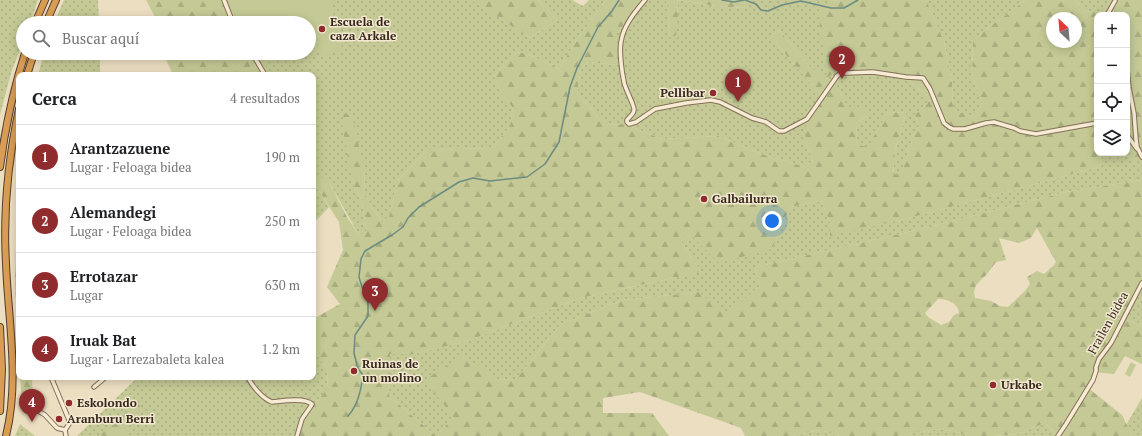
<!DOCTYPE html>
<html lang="es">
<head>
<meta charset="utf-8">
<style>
  :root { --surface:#fff; --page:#f6f6f6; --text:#202124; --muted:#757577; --line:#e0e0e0; --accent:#912c2e }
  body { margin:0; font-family:"PT Serif",serif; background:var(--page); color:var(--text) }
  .controls { position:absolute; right:12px; top:12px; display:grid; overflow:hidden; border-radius:8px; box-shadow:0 2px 10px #0003 }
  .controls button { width:36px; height:36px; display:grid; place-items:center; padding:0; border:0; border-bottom:1px solid var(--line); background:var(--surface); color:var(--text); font:20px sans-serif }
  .compass { position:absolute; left:1046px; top:12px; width:36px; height:36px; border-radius:50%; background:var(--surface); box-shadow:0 2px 10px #0003; rotate:334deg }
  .you { position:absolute; left:772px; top:221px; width:14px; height:14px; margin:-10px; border:3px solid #fff; border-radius:50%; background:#1a73e8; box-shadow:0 0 0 6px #1a73e833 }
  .badge { display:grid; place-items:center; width:26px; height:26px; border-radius:50%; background:var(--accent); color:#fff; font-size:13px; font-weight:700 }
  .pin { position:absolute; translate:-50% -33px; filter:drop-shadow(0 1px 2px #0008) }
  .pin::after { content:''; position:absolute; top:21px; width:14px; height:12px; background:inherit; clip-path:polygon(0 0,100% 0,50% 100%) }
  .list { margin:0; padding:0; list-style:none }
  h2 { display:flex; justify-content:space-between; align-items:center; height:52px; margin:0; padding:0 16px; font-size:17px }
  h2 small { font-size:13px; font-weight:400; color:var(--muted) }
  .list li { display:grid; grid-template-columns:26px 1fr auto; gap:12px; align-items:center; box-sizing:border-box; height:64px; padding:0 16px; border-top:1px solid var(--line) }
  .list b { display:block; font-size:15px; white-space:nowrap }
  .list p { margin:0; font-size:13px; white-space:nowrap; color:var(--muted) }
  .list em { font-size:13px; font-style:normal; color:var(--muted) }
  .icon { flex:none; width:22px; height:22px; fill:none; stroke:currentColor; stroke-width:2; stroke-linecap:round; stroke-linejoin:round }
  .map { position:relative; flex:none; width:1142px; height:436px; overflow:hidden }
  .search { position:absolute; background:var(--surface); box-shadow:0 2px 10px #0003; left:16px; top:16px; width:300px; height:44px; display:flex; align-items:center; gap:10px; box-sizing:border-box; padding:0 14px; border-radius:22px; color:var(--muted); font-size:15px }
  .panel { position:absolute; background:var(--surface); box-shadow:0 2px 10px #0003; left:16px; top:72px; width:300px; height:308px; border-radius:8px }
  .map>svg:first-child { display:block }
  .grass { fill:url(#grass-dots) }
  .forest { fill:url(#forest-firs); fill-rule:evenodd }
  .park { fill:#c4c995 }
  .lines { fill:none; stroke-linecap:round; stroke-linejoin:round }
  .stream { stroke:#6b8c83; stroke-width:1.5 }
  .street-casing { stroke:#846f59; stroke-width:5.5 }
  .highway-casing { stroke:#523e2d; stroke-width:8 }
  .street { stroke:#f7ecd3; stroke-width:3.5 }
  .highway { stroke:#d99c54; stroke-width:6 }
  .poi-dot { fill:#912c2e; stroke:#f4e9d0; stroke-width:1.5 }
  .labels { text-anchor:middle; stroke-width:3; stroke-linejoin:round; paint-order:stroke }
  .poi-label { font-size:12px; font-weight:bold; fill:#35281d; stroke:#f4e9d0; text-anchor:start }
  .street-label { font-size:12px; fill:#35281d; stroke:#f4e9d0 }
</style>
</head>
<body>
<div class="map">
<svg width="1142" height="436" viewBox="0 0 1142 436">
  <defs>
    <pattern id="grass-dots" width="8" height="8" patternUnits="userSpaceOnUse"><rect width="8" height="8" fill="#c4c995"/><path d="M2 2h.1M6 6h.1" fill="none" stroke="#a9ad80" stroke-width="1.8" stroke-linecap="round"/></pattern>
    <pattern id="forest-firs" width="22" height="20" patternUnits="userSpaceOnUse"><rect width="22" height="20" fill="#c4c995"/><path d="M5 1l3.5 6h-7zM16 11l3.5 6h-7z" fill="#a9ad80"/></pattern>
  </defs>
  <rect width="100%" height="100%" fill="#ecdec1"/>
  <g class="grass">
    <polygon points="0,0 38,0 30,23 23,23 23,42 11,73 0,115"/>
    <polygon points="64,0 98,0 99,23 54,23"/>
    <polygon points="227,0 472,0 530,38 557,20 538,0 572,0 583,6 589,0 606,0 576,41 559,69 528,54 517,52 494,76 502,94 513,108 510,126 492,148 427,150 398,180 389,216 382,223 365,195 364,169 352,181 361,199 367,232 359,235 330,184 314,183 329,207 313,224 313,75 256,75 279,53 309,53 309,23"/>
    <polygon points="641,0 666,0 669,15 670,38 678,15 677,0 715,6 744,8 752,2 749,0 842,0 830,1 827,77 843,67 901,74 931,99 915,115 919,126 912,141 901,174 893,174 895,150 906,113 888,112 868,148 857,145 856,124 868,115 846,107 840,92 827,78 812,69 779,30 772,35 779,47 823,97 805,142 813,160 805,167 761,154 718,136 662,139 624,124 605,125 577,93 581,69 588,62 617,65 617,33 634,12"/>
    <polygon points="926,0 1026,0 973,39 972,74 982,102 975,118 953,109 952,83 944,41"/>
    <polygon points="1075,0 1113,0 1102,14 1083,10"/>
    <polygon points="44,53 100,53 100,71 103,75 38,75"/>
    <polygon points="1127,149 1134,159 1142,156 1142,180 1066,192 921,229 755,267 760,286 726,316 699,292 623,300 561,324 516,379 498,380 463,356 453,416 438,436 436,436 389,396 390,354 414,354 467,341 581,298 701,272 681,242 691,235 772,249 790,207 821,201 830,222 831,235 913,217 1102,166 1102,153 1127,153"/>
    <polygon points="1142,288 1142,325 1124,319"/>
    <polygon points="313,349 328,370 327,389 302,419 299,436 123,436 140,406 99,436 77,436 138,377 313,377"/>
    <polygon points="1142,398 1142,436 1132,436 1126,425"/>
    <polygon points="1045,423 1058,436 994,436 1018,434"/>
    <polygon points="20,424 35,436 15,436"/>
    <polygon points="938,429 963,433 964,436 897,436"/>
    <polygon points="820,430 840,436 792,436"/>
  </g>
  <g class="forest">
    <polygon points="146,0 227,0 235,23 155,23 156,19"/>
    <polygon points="471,0 538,0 557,20 530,38"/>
    <path d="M606,0H641L634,12L617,33V65L588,62L581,69L577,93L605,125L624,124L662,139L718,136L761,154L805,167L813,160L805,142L807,115L823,97L779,47L772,35L779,30L812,69L827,77L818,12L830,1L842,0H926L944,41L952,83L953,109L975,118L982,102L972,74L973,39L1026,0H1075L1083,10L1102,14L1113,0H1142V156L1134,160L1127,149V15H1097V153H1102V166L913,217L830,236V222L821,201L790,207L772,249L719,263L691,235L681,242L701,272L581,298L467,341L414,354H390L389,396L436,436H299L302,419L327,389L328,370L313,349V319L340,304L327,287L343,250L339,222L314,183L320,176L330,184L347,217L359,235L367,232L361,199L352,181L342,123L344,114L352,115L364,169L365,195L382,223L389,216L398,180L427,150L492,148L510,126L513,108L502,94L494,76L517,52L528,54L559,69L576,41ZM1052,18H1076V42H1052ZM843,67L901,74L931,99L915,115L919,126L912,141L901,174H893L895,150L906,113L888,112L868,147L857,145L856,124L868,115L865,107H846L840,92L827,78Z"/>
    <polygon points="666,0 677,0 678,15 676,35 670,38 669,15"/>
    <polygon points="678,0 749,0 752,2 745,8 715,6"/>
    <polygon points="163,53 279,53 256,75 173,75"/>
    <path d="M1142,180V288L1124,319L1142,325V364L1125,356L1114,374L1094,372L1087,387L1122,415L1132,436H1058L1045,423L1018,434L994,436H964L962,433L938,429L897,436H840L820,430L792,436H745L741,428L640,392L603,398V413H652L669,436H438L453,416L424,380L464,356L498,380L516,379L561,324L623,300L699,292L726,315L760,286L755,267L921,229L1066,192ZM1037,228L1056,262L1054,265L1044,274L1037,271L1027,277L1030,284L1025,291L1008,307L1000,306L991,301L975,298L974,292L976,285L987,274L996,262L1006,260L999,238L1019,243L1031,238ZM938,299C946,299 958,302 959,313L954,315L949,322L941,325L928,317L925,313Z"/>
    <polygon points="19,186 19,352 15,284 17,212"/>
    <polygon points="20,377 32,377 33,397 22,400"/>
    <polygon points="135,402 141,406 123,436 98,436"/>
  </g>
  <g class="park">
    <polygon points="225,0 332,0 336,34 343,49 327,55 309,51 309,23 235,23"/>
    <polygon points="1131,362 1136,365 1130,377 1125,374"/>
  </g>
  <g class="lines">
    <g class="stream">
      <polyline points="722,0 734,2 744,0"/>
      <polyline points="745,0 756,4 761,10 768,11 782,5 801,1 831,8 844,8 858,0"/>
      <path d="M348,416C358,405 361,390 363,375L359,370L357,365L354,353L355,335L368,316V303L366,295L362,287L359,277L361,259L365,251L392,235L403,227L408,218L419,207L459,182L473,178L490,181L527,177L545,164L559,142L570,87L577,68L598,27L612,11L619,0"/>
    </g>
    <g class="street-casing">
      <g id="street">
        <polyline points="224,0 233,23"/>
        <path d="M645,0C635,12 623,26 621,42C619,51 622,73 624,82C625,89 635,106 634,110C634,114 629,117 627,120V122L629,124L636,122L655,109L686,103L711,100L720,102L752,118L766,122L779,131H784L807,119L837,76L841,73H845L873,72L906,77L923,78L930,89L944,123L949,127L953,129H965L986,123L994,122L1014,128L1020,131L1036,134L1097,123"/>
        <polyline points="1107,15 1115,1"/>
        <polyline points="252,53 265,75"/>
        <polyline points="1127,68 1129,88 1134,113 1136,139 1137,147 1142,157"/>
        <polyline points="1127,135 1137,149"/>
        <polyline points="51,377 69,420 69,424 65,430"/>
        <path d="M248,377C251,385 263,399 272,402C282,401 304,397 312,404L311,406L302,419L297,436"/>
        <polyline points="94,387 106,377"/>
        <polyline points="35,409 45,415 57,428 65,430"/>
        <polyline points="65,430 66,436"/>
        <polyline points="1058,436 1066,424 1093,380 1096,371 1096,367 1099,359 1111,343 1142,283"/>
      </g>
    </g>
    <g class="highway-casing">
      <g id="highway">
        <polyline points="35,23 45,0"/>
        <polyline points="46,23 56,0"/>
        <polyline points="27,75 34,53"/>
        <path d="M0,167C5,128 13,91 25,53"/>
        <polyline points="0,327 2,369 0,411"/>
        <path d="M6,436C20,380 8,320 6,263C3,211 8,160 19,109"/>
      </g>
    </g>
    <use href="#street" class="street"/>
    <use href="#highway" class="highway"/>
  </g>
  <g class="poi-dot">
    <circle cx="322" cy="29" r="4"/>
    <circle cx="713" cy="93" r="4"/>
    <circle cx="704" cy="199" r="4"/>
    <circle cx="354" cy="371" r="4"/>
    <circle cx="993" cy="385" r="4"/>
    <circle cx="69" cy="403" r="4"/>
    <circle cx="59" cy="419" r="4"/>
  </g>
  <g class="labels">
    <g class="poi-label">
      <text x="330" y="26">Escuela de<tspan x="330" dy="14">caza Arkale</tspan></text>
      <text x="705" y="97" text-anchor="end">Pellibar</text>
      <text x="712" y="203">Galbailurra</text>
      <text x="362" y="368">Ruinas de<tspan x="362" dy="14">un molino</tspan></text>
      <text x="1001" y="389">Urkabe</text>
      <text x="77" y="407">Eskolondo</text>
      <text x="67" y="423">Aranburu Berri</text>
    </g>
    <g class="street-label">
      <text transform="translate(1108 323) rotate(-61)" y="4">Frailen bidea</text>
    </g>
  </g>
</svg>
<div class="controls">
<button>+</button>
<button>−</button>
<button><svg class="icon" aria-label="locate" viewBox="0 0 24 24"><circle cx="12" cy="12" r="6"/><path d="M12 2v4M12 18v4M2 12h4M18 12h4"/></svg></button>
<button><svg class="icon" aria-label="layers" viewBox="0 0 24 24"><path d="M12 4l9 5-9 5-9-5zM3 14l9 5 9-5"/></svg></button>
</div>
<svg class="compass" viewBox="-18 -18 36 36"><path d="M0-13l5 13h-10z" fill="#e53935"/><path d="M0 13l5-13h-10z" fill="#757577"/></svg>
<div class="you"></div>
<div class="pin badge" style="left:738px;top:102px">1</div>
<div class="pin badge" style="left:842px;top:79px">2</div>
<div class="pin badge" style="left:375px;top:311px">3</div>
<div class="pin badge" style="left:32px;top:422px">4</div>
<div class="search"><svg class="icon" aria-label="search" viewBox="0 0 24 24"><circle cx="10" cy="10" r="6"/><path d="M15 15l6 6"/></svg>Buscar aquí</div>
<section class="panel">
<h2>Cerca<small>4 resultados</small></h2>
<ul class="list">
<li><span class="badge">1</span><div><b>Arantzazuene</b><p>Lugar · Feloaga bidea</p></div><em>190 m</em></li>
<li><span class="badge">2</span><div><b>Alemandegi</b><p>Lugar · Feloaga bidea</p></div><em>250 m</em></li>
<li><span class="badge">3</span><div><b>Errotazar</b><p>Lugar</p></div><em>630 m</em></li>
<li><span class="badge">4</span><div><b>Iruak Bat</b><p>Lugar · Larrezabaleta kalea</p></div><em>1.2 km</em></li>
</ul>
</section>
</div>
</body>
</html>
